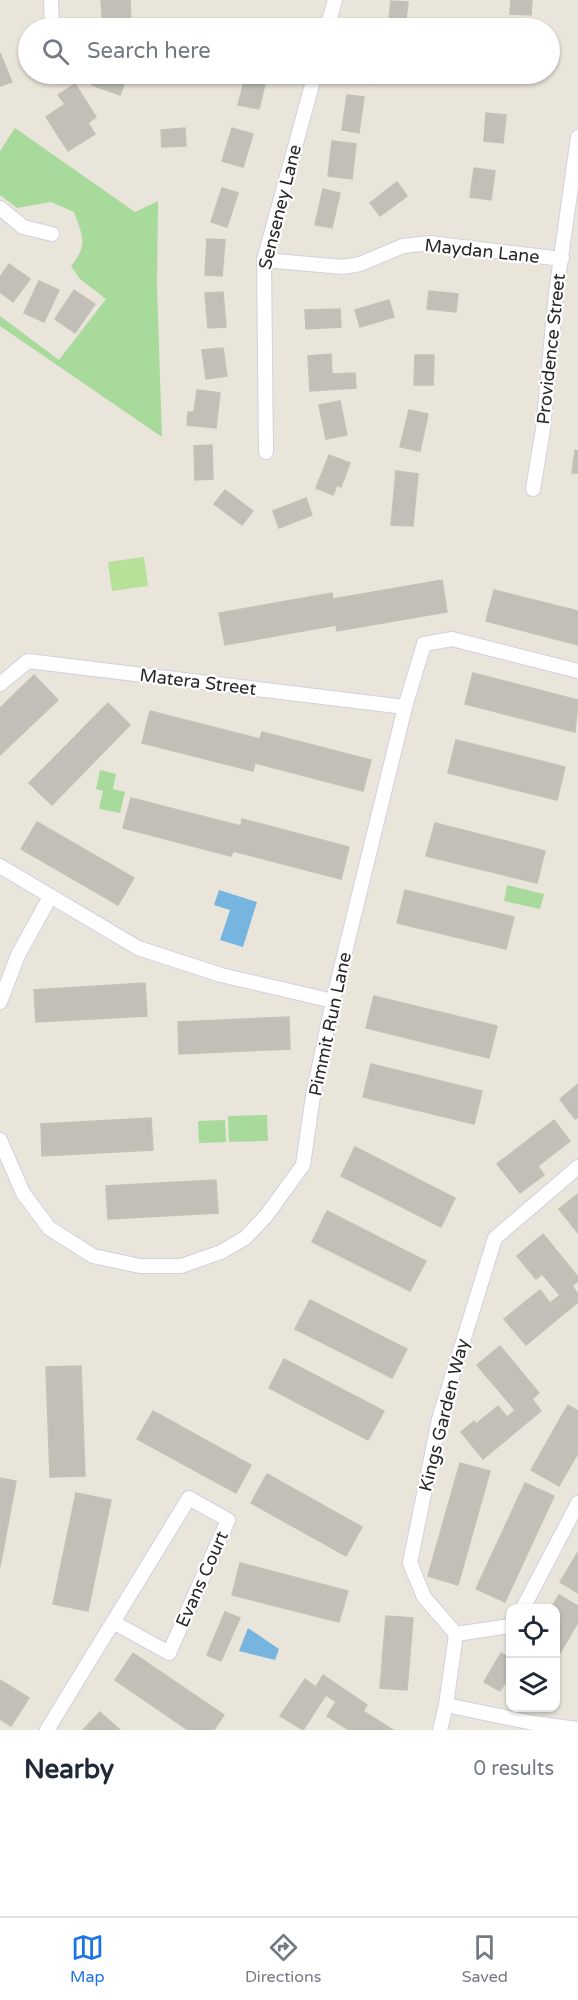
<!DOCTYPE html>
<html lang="en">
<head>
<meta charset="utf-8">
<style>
  :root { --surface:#fff; --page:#f2f2f3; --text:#1f2937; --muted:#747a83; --line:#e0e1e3; --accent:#1a73e8 }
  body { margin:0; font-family:"Varela Round",sans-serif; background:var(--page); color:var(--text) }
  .controls { position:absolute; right:18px; bottom:18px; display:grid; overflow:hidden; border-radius:12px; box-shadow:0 2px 4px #0004 }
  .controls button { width:54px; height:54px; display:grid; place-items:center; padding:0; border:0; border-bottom:2px solid var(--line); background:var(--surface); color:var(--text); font:30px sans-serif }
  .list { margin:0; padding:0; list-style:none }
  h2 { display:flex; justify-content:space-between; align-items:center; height:78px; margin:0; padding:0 24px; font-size:26px }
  h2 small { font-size:20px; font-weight:400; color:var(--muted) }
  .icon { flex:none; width:33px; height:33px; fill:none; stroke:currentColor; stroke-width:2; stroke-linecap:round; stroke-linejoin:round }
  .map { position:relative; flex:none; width:578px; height:1730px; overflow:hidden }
  .search { position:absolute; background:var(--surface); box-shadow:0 2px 4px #0004; left:18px; right:18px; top:18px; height:66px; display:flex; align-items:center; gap:15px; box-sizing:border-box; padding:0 21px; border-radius:33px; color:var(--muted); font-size:22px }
  .sheet { height:186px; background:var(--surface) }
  nav { display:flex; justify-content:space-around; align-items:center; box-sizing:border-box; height:84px; border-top:2px solid var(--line); background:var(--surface); font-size:16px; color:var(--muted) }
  nav a { display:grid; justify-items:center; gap:3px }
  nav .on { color:var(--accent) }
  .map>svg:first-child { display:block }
  .green { fill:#a8da9c }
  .pitch { fill:#b7e199 }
  .water { fill:#77b5e1 }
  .building { fill:#c1bfb7; stroke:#c4c1b5; stroke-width:1.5 }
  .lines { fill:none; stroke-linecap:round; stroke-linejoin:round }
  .street-casing { stroke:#d0d1df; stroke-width:16 }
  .street { stroke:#fff; stroke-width:14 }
  .labels { text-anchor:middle; stroke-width:4.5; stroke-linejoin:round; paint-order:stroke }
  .street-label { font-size:18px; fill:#282828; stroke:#fff }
</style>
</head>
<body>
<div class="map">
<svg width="578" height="1730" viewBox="0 0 578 1730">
  <rect width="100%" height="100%" fill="#e9e5db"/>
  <g class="green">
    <path d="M15,128L135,212L158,201L157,287L162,437L0,326V316L59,360L106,299L80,279L71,266C88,245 83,237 74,212L51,202L17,208L0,195V151Z"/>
    <polygon points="100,770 116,774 113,789 125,792 120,813 99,809 103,791 96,789"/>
    <polygon points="507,885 544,894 540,909 504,901"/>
    <polygon points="267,1115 268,1141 229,1142 228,1116"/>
    <polygon points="225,1120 226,1142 199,1143 198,1121"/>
  </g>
  <polygon class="pitch" points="144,557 148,586 112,591 108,562"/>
  <g class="water">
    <polygon points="219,890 257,902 243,947 220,940 230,910 214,905"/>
    <polygon points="248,1628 279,1649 275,1660 239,1651"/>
  </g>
  <g class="building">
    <polygon points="101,0 130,0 131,26 103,28"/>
    <polygon points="511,0 532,0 531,15 510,14"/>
    <polygon points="391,1 408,2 405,28 388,28"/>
    <polygon points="0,53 12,82 0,86"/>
    <polygon points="96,74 128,74 120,95 92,85"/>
    <polygon points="246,74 267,76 259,109 238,105"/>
    <polygon points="356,74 374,74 372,84 355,82"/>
    <polygon points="75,84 96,117 88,123 95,134 68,151 46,117 65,104 58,95"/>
    <polygon points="347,95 364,97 359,133 342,130"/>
    <polygon points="486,113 506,115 503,143 484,141"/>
    <polygon points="185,128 186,146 162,147 161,130"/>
    <polygon points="232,128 253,134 243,167 222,161"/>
    <polygon points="332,141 356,144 352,179 328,176"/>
    <polygon points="474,168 495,171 491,200 470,197"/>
    <polygon points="397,182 407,196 380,216 370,203"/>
    <polygon points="222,188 238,193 227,227 211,222"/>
    <polygon points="323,189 340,193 332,228 315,225"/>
    <polygon points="207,239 225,240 222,276 205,275"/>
    <polygon points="9,264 30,279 13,302 0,292 0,277"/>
    <polygon points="39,281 59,290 44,322 24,313"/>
    <polygon points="74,290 95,304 75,333 55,319"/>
    <polygon points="429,291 458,294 456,312 427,309"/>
    <polygon points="223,292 226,327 208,328 205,293"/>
    <polygon points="389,300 394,317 360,327 355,310"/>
    <polygon points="340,309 341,327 306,329 305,310"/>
    <polygon points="223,348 227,376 206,379 202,350"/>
    <polygon points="331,354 332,374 355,373 356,388 310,391 308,356"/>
    <polygon points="415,355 434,355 433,385 414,385"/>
    <polygon points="197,390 220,393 216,428 187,425 188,412 194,412"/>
    <polygon points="340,401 347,435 326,439 319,405"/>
    <polygon points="409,410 428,414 420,451 400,447"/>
    <polygon points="212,445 213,479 195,480 194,446"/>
    <polygon points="575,450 578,451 578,473 572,473"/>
    <polygon points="329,455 350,463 341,487 337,485 333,495 316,488"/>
    <polygon points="396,471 418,474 413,526 391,525"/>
    <polygon points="225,490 253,511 242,525 214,504"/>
    <polygon points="306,498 312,515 279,528 273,511"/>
    <polygon points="442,580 447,612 337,631 336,625 225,645 219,613 332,593 333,599"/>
    <polygon points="494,590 578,611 578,645 486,621"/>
    <polygon points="473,673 578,700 575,732 465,704"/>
    <polygon points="34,675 58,700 0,755 0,708"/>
    <polygon points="108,703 130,725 52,805 29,783"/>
    <polygon points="150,711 260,739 262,732 371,760 363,791 255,763 253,771 142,743"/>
    <polygon points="456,740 565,767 557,800 448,773"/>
    <polygon points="131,798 241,826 242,819 349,847 341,879 233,851 231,856 123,828"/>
    <polygon points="37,822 134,878 118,905 21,849"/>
    <polygon points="435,823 545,851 537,883 426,856"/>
    <polygon points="405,890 514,917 506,949 397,923"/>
    <polygon points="145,983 147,1016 36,1022 34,990"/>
    <polygon points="374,996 497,1026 489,1058 366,1028"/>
    <polygon points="289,1017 290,1049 179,1054 178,1022"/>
    <polygon points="371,1064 482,1091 474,1124 363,1097"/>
    <polygon points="578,1084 578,1117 575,1119 560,1099"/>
    <polygon points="151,1118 153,1150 42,1156 41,1124"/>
    <polygon points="554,1120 570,1141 538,1166 544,1175 520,1193 497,1164"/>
    <polygon points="355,1147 455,1198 441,1227 341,1176"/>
    <polygon points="216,1180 218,1213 108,1219 106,1186"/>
    <polygon points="578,1194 578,1233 559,1209"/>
    <polygon points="327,1211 426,1261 410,1291 312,1242"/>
    <polygon points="543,1234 578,1277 578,1281 572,1286 578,1294 578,1302 526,1345 504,1319 540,1290 550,1303 560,1295 542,1274 536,1279 517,1256"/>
    <polygon points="310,1300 407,1349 392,1378 295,1329"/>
    <polygon points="500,1346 539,1393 532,1399 541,1411 483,1459 461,1432 474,1421 476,1424 498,1406 507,1417 515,1410 477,1365"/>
    <polygon points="284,1359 384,1411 368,1440 269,1388"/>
    <polygon points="81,1366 85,1476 50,1477 46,1367"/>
    <polygon points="568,1405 578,1411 578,1453 559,1486 531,1470"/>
    <polygon points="153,1411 251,1465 236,1493 137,1439"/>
    <polygon points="460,1463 490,1471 458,1585 428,1576"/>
    <polygon points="267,1474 362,1527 346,1556 251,1503"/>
    <polygon points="0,1478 16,1481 0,1567"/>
    <polygon points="525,1483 554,1496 505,1602 476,1589"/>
    <polygon points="76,1493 111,1500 88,1611 53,1604"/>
    <polygon points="578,1552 578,1593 560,1582"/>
    <polygon points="240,1563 348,1591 339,1622 232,1595"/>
    <polygon points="559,1595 578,1606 578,1622 556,1660 556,1608 551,1608"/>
    <polygon points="225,1612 240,1618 221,1661 207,1655"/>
    <polygon points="386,1616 413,1618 407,1690 380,1688"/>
    <polygon points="133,1653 224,1715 214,1730 188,1730 115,1680"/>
    <polygon points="501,1653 510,1658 510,1687 505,1683 500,1691 484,1682"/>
    <polygon points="323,1675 367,1705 363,1711 393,1730 349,1730 327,1716 336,1702 326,1695 303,1730 280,1716 305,1679 316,1687"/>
    <polygon points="0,1680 29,1698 11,1726 0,1719"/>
    <polygon points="100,1712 120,1730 83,1730"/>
  </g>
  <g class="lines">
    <g class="street-casing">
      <g id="street">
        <polyline points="51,0 52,28"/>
        <polyline points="327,28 335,0"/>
        <polyline points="0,208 23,227 52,234"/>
        <polyline points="264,260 343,267 360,264 403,246 430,243 562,259"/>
        <polyline points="266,452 264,260 315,74"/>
        <polyline points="533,489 543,429 556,293 578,137"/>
        <polyline points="0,684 28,661 405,707"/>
        <polyline points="0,866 138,948 221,975 333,1001"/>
        <polyline points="0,1002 18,955 50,897"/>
        <polyline points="0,1140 23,1193 49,1228 93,1256 140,1266 181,1266 221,1252 245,1238 266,1216 303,1165 313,1096 333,1001 405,707 424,644 452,639 578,671"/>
        <polyline points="523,1608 578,1503"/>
        <polyline points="510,1626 456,1634 424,1597 410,1563 439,1419 495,1238 578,1167"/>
        <polyline points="446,1705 533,1723 578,1729"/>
        <polyline points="47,1730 189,1498 228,1520 169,1653 113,1622"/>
        <polyline points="440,1730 446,1705 456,1634"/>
      </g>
    </g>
    <use href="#street" class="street"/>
  </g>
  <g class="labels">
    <g class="street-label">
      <text transform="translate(280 207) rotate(-76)" y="6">Senseney Lane</text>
      <text transform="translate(482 251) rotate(6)" y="6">Maydan Lane</text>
      <text transform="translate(551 349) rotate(-84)" y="6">Providence Street</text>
      <text transform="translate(198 682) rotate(7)" y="6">Matera Street</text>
      <text transform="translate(330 1024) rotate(-78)" y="6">Pimmit Run Lane</text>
      <text transform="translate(444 1415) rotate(-76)" y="6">Kings Garden Way</text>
      <text transform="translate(202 1579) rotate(-66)" y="6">Evans Court</text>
    </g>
  </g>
</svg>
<div class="controls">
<button><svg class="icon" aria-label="locate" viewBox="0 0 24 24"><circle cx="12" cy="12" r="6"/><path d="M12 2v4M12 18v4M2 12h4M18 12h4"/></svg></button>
<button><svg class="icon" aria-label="layers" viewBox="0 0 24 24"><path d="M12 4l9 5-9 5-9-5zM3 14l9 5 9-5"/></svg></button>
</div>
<div class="search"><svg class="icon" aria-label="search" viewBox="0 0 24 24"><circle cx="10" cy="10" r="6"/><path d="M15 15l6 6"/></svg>Search here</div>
</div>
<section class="sheet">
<h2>Nearby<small>0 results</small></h2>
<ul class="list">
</ul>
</section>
<nav>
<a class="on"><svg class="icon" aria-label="map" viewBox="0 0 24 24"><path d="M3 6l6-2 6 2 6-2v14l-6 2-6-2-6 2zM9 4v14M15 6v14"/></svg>Map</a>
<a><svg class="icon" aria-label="directions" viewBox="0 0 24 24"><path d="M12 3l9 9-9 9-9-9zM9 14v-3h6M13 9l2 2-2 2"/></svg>Directions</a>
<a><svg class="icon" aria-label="saved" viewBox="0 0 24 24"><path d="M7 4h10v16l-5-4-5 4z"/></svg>Saved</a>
</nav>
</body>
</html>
